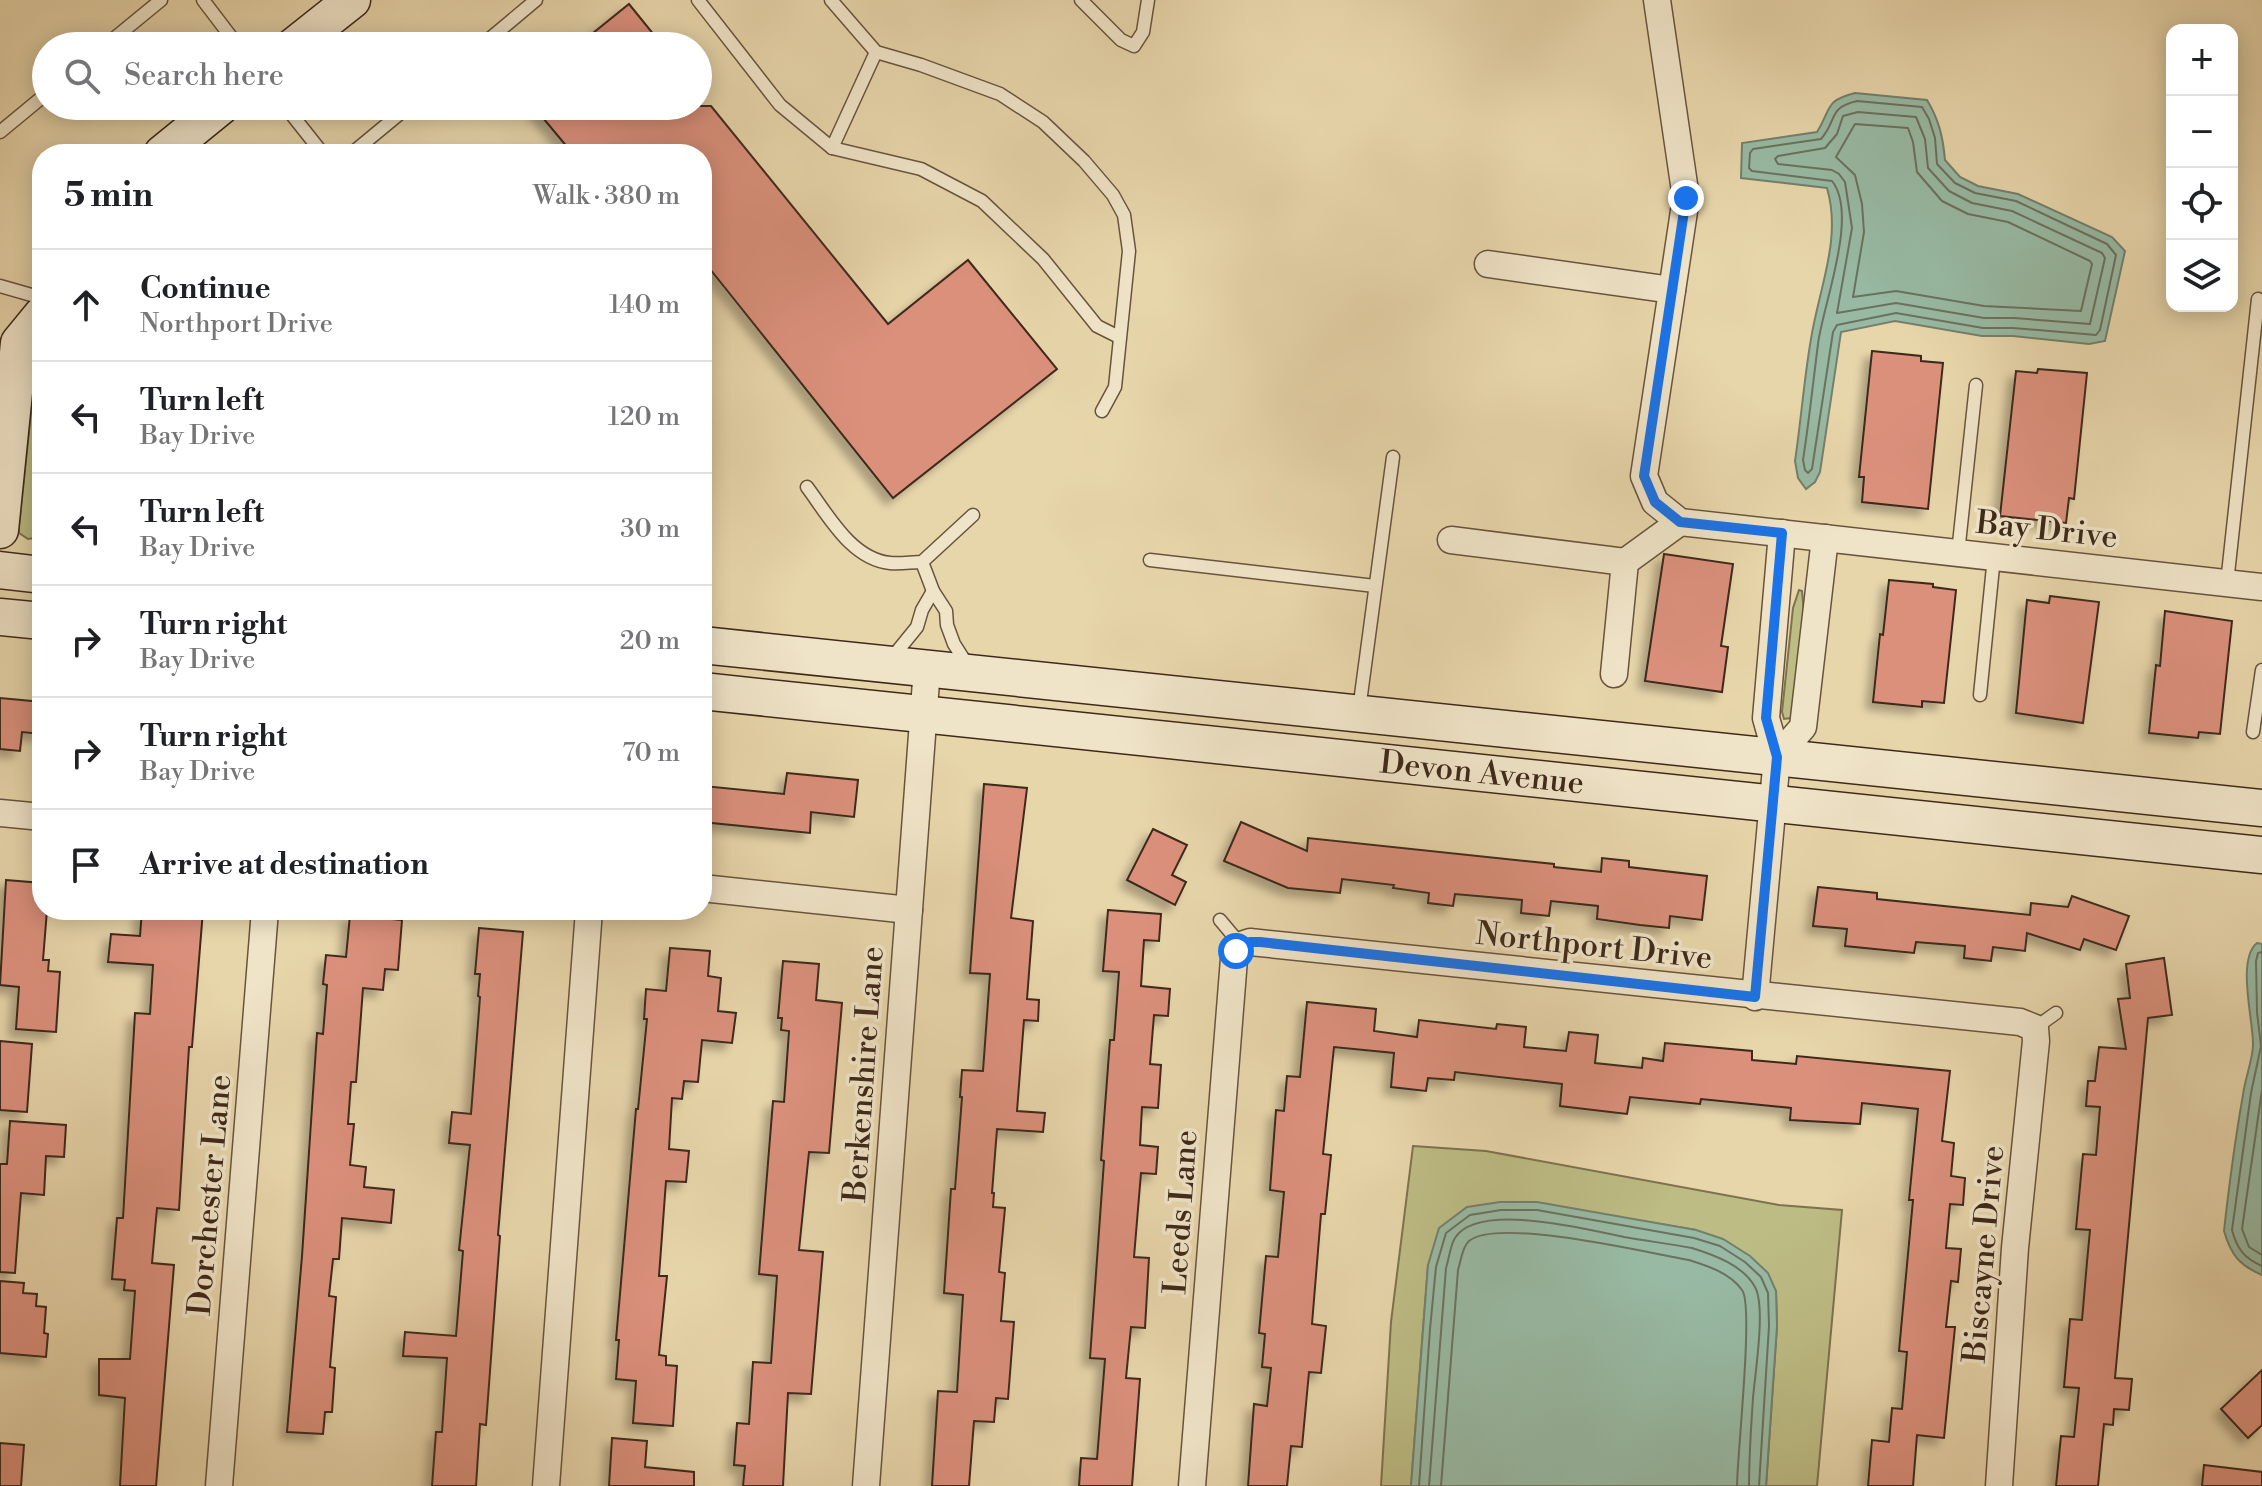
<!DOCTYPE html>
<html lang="en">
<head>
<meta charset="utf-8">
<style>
  :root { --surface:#fff; --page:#f6f6f6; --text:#202124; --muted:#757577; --line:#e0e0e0 }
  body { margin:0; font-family:"Libre Bodoni",serif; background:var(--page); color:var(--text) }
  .controls { position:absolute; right:24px; top:24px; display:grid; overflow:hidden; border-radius:16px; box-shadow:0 4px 20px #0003 }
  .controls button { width:72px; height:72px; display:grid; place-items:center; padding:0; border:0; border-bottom:2px solid var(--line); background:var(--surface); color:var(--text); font:40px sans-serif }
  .stop { position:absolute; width:24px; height:24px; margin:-18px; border:6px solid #1a73e8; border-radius:50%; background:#fff }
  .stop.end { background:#1a73e8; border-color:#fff; box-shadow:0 2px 8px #0008 }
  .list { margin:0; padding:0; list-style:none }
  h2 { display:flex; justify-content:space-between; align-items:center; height:104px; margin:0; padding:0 32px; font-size:34px }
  h2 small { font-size:26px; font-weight:400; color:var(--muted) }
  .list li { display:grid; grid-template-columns:52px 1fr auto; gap:24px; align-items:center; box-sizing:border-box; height:112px; padding:0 32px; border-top:2px solid var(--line) }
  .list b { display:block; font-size:30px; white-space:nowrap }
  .list p { margin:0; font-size:26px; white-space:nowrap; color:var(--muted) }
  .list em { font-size:26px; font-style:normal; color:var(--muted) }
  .icon { flex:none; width:44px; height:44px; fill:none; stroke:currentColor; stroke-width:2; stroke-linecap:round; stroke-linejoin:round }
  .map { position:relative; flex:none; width:2262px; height:1486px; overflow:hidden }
  .search { position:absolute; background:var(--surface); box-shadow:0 4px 20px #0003; left:32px; top:32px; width:680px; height:88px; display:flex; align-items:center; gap:20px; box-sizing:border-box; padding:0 28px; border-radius:44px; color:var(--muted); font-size:30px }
  .panel { position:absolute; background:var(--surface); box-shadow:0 4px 20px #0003; left:32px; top:144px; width:680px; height:776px; border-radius:32px }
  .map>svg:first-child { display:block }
  .green { fill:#bdbc84; stroke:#7e724f; stroke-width:2 }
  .water { fill:#98baa4; stroke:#74806d; stroke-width:2 }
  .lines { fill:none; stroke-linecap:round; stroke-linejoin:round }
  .shore { stroke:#6b725f; stroke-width:2 }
  .building { fill:#db907c; stroke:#3e291a; stroke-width:2; filter:url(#shadow) }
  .lane-casing { stroke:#68543e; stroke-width:15 }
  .street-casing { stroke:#68543e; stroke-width:29 }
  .secondary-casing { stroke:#3e291a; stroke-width:39 }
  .lane { stroke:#f0e4c8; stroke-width:12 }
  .street { stroke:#f0e4c8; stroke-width:26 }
  .secondary { stroke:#f0e4c8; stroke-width:36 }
  .route { stroke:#1a73e8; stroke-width:10 }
  .labels { text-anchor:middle; stroke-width:7; stroke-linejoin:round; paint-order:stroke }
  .street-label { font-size:32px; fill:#3e291a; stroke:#f0e4c8 }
</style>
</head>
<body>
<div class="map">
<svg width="2262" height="1486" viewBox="0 0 2262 1486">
  <defs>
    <filter id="shadow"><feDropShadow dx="-7" dy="7" stdDeviation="4" flood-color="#0004"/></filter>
  </defs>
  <rect width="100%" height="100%" fill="#e8d6ab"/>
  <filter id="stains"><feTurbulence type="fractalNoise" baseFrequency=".0025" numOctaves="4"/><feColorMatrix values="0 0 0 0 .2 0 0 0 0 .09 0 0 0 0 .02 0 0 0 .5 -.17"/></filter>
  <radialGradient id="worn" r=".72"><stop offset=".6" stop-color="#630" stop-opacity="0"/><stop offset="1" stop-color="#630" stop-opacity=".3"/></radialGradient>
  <g class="green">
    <polygon points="42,333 42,388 38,429 42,478 41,532 34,538 28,539 19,533 19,528 39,335"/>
    <polygon points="1799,590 1802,591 1804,613 1791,718 1784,719 1782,712 1793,608"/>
    <polygon points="1413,1146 1486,1151 1779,1205 1842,1210 1817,1486 1766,1486 1777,1326 1776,1291 1696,1230 1636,1220 1428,1265 1411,1486 1381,1486 1391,1322"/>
  </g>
  <g class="water">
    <path d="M1855,93L1927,100C1939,120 1943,137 1945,160L1960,177L1978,186L2018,194L2112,237L2125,251L2105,341L2089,344L2013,336H1982L1895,321L1841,332L1820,472L1815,482L1806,489L1798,478L1795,461C1801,421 1804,379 1811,339C1819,288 1842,239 1827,188L1741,178L1742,143L1817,132C1832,108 1824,101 1855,93Z"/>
    <path d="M2257,943L2262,944V1275C2239,1265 2231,1255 2224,1231C2229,1186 2235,1140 2243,1095C2245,1079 2252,1062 2253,1046C2254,1022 2236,960 2257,943Z"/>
    <polygon points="1500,1202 1537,1202 1696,1230 1723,1239 1750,1256 1768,1273 1776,1291 1777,1326 1766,1486 1411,1486 1428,1265 1439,1228 1467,1207"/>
  </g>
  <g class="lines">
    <g class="shore">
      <path d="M1857,101L1922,107L1929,119L1935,138L1937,164L1955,183L1975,193L2016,201L2107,244L2116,255L2100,330L2096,335L2013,328H1983L1896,313L1837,325L1833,332L1812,469L1808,473L1805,470L1803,460C1809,422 1813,383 1818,344C1823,304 1859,215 1832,181L1752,171L1749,168L1750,153L1753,149L1821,139C1838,120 1827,108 1857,101Z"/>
      <polygon points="1858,112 1916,117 1925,139 1928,168 1949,191 1972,203 2012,211 2102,253 2105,258 2090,324 2014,318 1984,318 1896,303 1837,313 1852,228 1845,182 1839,174 1832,170 1778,164 1775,159 1778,156 1825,148 1837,134 1843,116"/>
      <polygon points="1855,124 1908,128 1913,142 1917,172 1942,201 1968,214 2008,222 2090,261 2092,264 2081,311 1984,306 1896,291 1853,297 1864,232 1862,204 1855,175 1836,157"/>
      <path d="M2262,952L2258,953L2256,961L2257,1012L2261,1046L2251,1093L2232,1230C2237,1249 2244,1258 2262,1266"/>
      <polyline points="2262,1090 2242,1229 2249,1247 2262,1255"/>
      <polyline points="1419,1486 1430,1329 1436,1267 1446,1233 1470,1215 1501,1210 1537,1210 1694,1238 1720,1246 1745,1262 1761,1277 1768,1293 1769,1326 1759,1486"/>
      <path d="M1429,1486L1446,1268C1449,1259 1450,1246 1455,1238C1478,1201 1590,1230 1624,1237C1647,1241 1670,1244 1692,1248C1714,1255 1743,1265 1755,1287C1766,1307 1755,1373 1753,1398C1751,1427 1749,1457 1749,1486"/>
      <path d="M1441,1486L1458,1270C1461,1261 1462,1247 1469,1241C1498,1217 1648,1253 1689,1260C1708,1266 1730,1273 1742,1290C1754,1305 1737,1456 1737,1486"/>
    </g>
  </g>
  <g class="building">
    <polygon points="629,4 663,46 577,46"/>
    <polygon points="533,106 711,106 888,324 968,260 1057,369 893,498 702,259 702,154 573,154"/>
    <polygon points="1872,351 1921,356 1921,361 1943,363 1928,509 1862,502 1864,477 1859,477"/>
    <polygon points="2038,369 2087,373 2074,499 2069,498 2066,523 2000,516 2016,371 2037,373"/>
    <polygon points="1664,554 1733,564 1721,646 1728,647 1722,692 1645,681"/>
    <polygon points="1889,580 1933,584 1933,587 1956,590 1944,703 1922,701 1922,707 1873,702 1880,634 1883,635"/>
    <polygon points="2050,596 2099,602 2083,723 2016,713 2027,600 2049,603"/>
    <polygon points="2165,611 2232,621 2220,734 2199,732 2198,738 2149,733 2156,665 2160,666"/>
    <polygon points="0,698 42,702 42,734 22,732 20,751 0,749"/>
    <polygon points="787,773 858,780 854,817 811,812 810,833 702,822 704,786 784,794"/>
    <polygon points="984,784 1027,788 1011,918 1033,921 1027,999 1039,1000 1038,1021 1024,1020 1017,1111 1045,1113 1043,1132 997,1129 992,1193 994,1193 993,1207 1005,1208 999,1272 1005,1273 1001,1321 1014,1322 1008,1399 996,1398 994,1422 974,1421 969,1486 932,1486 938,1391 957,1392 963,1295 944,1293 951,1189 955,1189 962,1097 960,1097 962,1070 983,1071 990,974 970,973"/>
    <polygon points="1241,822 1307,851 1308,838 1554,864 1554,867 1601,872 1602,858 1629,861 1629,867 1707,876 1702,920 1670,916 1669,928 1640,925 1597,919 1598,906 1551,901 1549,916 1521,913 1522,900 1455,894 1453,906 1428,903 1429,893 1393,888 1394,885 1342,879 1340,893 1288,888 1224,861"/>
    <polygon points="1153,829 1187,845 1172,875 1186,882 1175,905 1127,880"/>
    <polygon points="6,880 42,883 42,910 47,910 43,960 49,960 48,971 60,972 56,1032 16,1029 19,987 0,985"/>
    <polygon points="1818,887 1877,893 1877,899 2030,915 2031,903 2068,907 2072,896 2129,916 2116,950 2084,939 2080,950 2027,933 2025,951 1993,947 1991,961 1964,958 1965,946 1916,942 1914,953 1845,946 1847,929 1813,926"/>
    <polygon points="142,910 203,910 192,1047 189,1047 179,1210 157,1208 152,1263 174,1265 156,1486 120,1486 125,1398 99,1395 99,1359 130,1359 135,1291 124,1290 125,1280 112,1279 117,1218 123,1218 135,1013 150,1014 153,965 108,962 111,934 140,936"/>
    <polygon points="1108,910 1161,914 1159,941 1144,940 1141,986 1170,989 1168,1016 1154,1015 1150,1064 1161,1065 1158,1108 1142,1107 1140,1145 1158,1147 1156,1174 1141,1173 1134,1257 1149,1258 1145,1328 1131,1327 1126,1378 1140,1379 1132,1486 1079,1486 1081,1458 1097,1459 1105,1359 1090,1358 1104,1161 1101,1160 1110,1040 1114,1040 1119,972 1103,971"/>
    <polygon points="350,915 402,920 398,970 385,969 383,990 363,988 356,1082 351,1082 348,1124 354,1124 350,1165 366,1167 364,1187 394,1190 391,1223 342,1218 339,1259 333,1259 329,1296 336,1297 330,1367 335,1368 332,1412 325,1412 323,1434 287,1432 302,1256 317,1033 323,1034 327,985 323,984 326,955 346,957"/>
    <polygon points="479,928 523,932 498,1235 500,1236 486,1425 480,1424 476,1486 432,1486 436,1432 442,1432 447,1358 403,1356 405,1332 456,1336 463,1251 459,1250 470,1145 449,1143 452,1112 471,1114 480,997 478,996 480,974 475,974"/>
    <polygon points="670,948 710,951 708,976 721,978 718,1011 736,1013 732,1043 702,1040 698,1082 684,1081 682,1099 672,1098 669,1149 689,1151 686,1182 666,1181 659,1276 667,1276 659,1355 666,1356 666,1365 677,1366 673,1426 633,1423 636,1381 616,1379 619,1340 616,1340 636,1109 638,1109 647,1019 644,1019 646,989 666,991"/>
    <polygon points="2164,958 2172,1015 2148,1018 2115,1378 2132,1379 2129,1410 2114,1409 2113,1425 2104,1424 2098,1486 2056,1486 2061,1436 2074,1437 2079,1388 2064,1387 2070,1319 2082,1320 2087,1262 2090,1230 2076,1229 2083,1154 2096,1155 2100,1107 2086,1106 2088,1081 2095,1081 2099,1047 2126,1049 2118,999 2130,998 2126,964"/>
    <polygon points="783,961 819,964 816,1000 842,1003 829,1153 809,1152 799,1250 823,1252 811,1394 788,1393 783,1486 743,1486 745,1466 734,1465 737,1423 749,1424 753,1362 771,1363 777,1276 759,1274 773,1101 784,1102 789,1031 781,1030 782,1018 778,1018"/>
    <polygon points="1307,1002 1376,1009 1374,1031 1417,1037 1419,1020 1496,1029 1497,1024 1526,1027 1524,1047 1566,1051 1569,1032 1598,1035 1595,1063 1642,1068 1643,1058 1663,1061 1665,1043 1752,1051 1752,1060 1796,1064 1797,1056 1950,1071 1942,1141 1954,1143 1951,1176 1965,1178 1963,1205 1950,1204 1946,1248 1961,1249 1958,1282 1951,1281 1946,1327 1955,1327 1944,1438 1917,1435 1913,1486 1868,1486 1872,1440 1889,1442 1892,1408 1902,1409 1907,1352 1899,1351 1913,1200 1909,1200 1918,1109 1862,1103 1860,1124 1790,1120 1791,1108 1701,1099 1700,1104 1630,1097 1627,1114 1560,1106 1562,1084 1455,1072 1454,1080 1428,1078 1426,1091 1391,1087 1394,1053 1334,1047 1323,1154 1331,1155 1325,1214 1321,1214 1312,1324 1326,1326 1321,1373 1309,1372 1302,1447 1291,1446 1287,1486 1248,1486 1254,1404 1267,1406 1271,1368 1262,1367 1265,1334 1259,1333 1266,1256 1278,1257 1284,1192 1270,1190 1276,1110 1284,1111 1287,1076 1300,1077"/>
    <polygon points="0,1041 32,1044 27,1112 0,1110"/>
    <polygon points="10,1121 66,1125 64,1157 46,1156 44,1195 21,1193 15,1273 0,1272 0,1164 7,1164"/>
    <polygon points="0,1281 24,1283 23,1293 37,1294 36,1306 46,1307 44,1333 48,1334 46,1357 0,1353"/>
    <polygon points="2262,1370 2262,1425 2248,1438 2221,1409"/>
    <polygon points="612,1438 647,1441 645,1467 694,1472 694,1486 609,1486"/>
    <polygon points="0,1443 24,1445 21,1486 0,1486"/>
    <polygon points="2204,1465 2262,1472 2262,1486 2202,1486"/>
  </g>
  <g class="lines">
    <g class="lane-casing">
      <g id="lane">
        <polyline points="203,0 238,46"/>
        <polyline points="698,0 780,105 832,148 921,169 982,201 1043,259 1097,326 1119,337"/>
        <polyline points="831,0 876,52 921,65 1000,94 1043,122 1084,161 1113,195 1124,215 1129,251 1115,387 1102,411"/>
        <polyline points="1081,0 1121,40 1134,46 1143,32 1148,0"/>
        <polyline points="105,46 161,0"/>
        <polyline points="481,46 536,0"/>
        <polyline points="285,106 323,154"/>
        <polyline points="0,132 46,94"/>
        <polyline points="832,148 876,52"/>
        <polyline points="351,154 409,106"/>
        <polyline points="0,286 42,298"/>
        <path d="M807,487C828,515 851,559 890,563C901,564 912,562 922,562L973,515"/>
        <polyline points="1958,553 1976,385"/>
        <polyline points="1150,560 1375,586"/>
        <polyline points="922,562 933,591 946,611 947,625 954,644 968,666"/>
        <polyline points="2227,583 2258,299"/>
        <polyline points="891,659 917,627 922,610 933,591"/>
        <polyline points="1980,695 1994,557"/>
        <polyline points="1359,710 1393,457"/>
        <polyline points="2253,732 2262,670"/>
        <polyline points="1220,920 1241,945"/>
        <polyline points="2035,1028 2056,1013"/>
      </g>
    </g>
    <g class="street-casing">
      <g id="street">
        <polyline points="1657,0 1686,198 1644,476 1655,502 1680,522 2262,587"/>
        <polyline points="1488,264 1672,290"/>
        <polyline points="1451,540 1625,562"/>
        <polyline points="1614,674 1625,562 1680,522"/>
        <polyline points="1777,757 1803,727 1825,538"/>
        <polyline points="0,813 42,817"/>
        <polyline points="702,888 909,910"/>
        <polyline points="1755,997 1777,757 1766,718 1782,533"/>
        <polyline points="219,1486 265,910"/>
        <polyline points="546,1486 589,910"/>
        <polyline points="866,1486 927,668"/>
        <polyline points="1192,1486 1234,959 1241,945 1250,942 2020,1022 2035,1028 2036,1041 2015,1248 1999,1486"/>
      </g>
    </g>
    <g class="secondary-casing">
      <g id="secondary">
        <polyline points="294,46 352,0"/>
        <polyline points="162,154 221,106"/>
        <polyline points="0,530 19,343 42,315"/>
        <polyline points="0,570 42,575"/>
        <polyline points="0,617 42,621"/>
        <polyline points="702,645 2262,808"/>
        <polyline points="702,691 2262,855"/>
      </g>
    </g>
    <use href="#lane" class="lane"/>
    <use href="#street" class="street"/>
    <use href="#secondary" class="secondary"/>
  </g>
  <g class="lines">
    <polyline class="route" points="1236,951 1250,942 1260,942 1755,997 1777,757 1766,718 1782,533 1680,522 1655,502 1644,476 1686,198"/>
  </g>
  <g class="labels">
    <g class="street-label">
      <text transform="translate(2047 529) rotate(6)" y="11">Bay Drive</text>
      <text transform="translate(1482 772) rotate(6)" y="11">Devon Avenue</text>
      <text transform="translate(1594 945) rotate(6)" y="11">Northport Drive</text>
      <text transform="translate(863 1074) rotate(-86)" y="11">Berkenshire Lane</text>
      <text transform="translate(209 1195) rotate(-85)" y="11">Dorchester Lane</text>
      <text transform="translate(1180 1212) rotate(-86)" y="11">Leeds Lane</text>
      <text transform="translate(1983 1254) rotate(-85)" y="11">Biscayne Drive</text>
    </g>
  </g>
  <rect width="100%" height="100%" filter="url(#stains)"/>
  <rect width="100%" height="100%" fill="url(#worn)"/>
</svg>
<div class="controls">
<button>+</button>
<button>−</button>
<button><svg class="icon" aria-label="locate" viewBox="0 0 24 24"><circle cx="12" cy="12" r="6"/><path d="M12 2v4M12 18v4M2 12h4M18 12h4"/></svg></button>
<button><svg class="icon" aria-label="layers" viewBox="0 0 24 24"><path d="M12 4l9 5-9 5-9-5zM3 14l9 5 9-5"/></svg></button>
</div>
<div class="stop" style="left:1236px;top:951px"></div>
<div class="stop end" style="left:1686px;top:198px"></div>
<div class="search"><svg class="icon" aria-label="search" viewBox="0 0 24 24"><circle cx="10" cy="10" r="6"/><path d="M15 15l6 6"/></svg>Search here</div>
<section class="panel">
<h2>5 min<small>Walk · 380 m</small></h2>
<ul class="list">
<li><svg class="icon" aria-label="ahead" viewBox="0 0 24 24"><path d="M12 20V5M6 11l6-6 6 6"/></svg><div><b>Continue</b><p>Northport Drive</p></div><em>140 m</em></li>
<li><svg class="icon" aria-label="left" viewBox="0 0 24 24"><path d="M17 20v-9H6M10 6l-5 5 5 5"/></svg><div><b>Turn left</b><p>Bay Drive</p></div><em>120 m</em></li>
<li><svg class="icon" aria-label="left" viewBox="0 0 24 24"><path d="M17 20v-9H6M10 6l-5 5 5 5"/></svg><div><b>Turn left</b><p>Bay Drive</p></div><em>30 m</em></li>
<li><svg class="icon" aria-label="right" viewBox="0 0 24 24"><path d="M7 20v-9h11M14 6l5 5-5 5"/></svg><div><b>Turn right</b><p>Bay Drive</p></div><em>20 m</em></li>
<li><svg class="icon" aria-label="right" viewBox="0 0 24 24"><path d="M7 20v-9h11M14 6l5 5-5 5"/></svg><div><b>Turn right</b><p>Bay Drive</p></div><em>70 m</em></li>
<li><svg class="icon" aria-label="arrive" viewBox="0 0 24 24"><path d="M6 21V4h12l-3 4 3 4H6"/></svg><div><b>Arrive at destination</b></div></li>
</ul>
</section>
</div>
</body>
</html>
